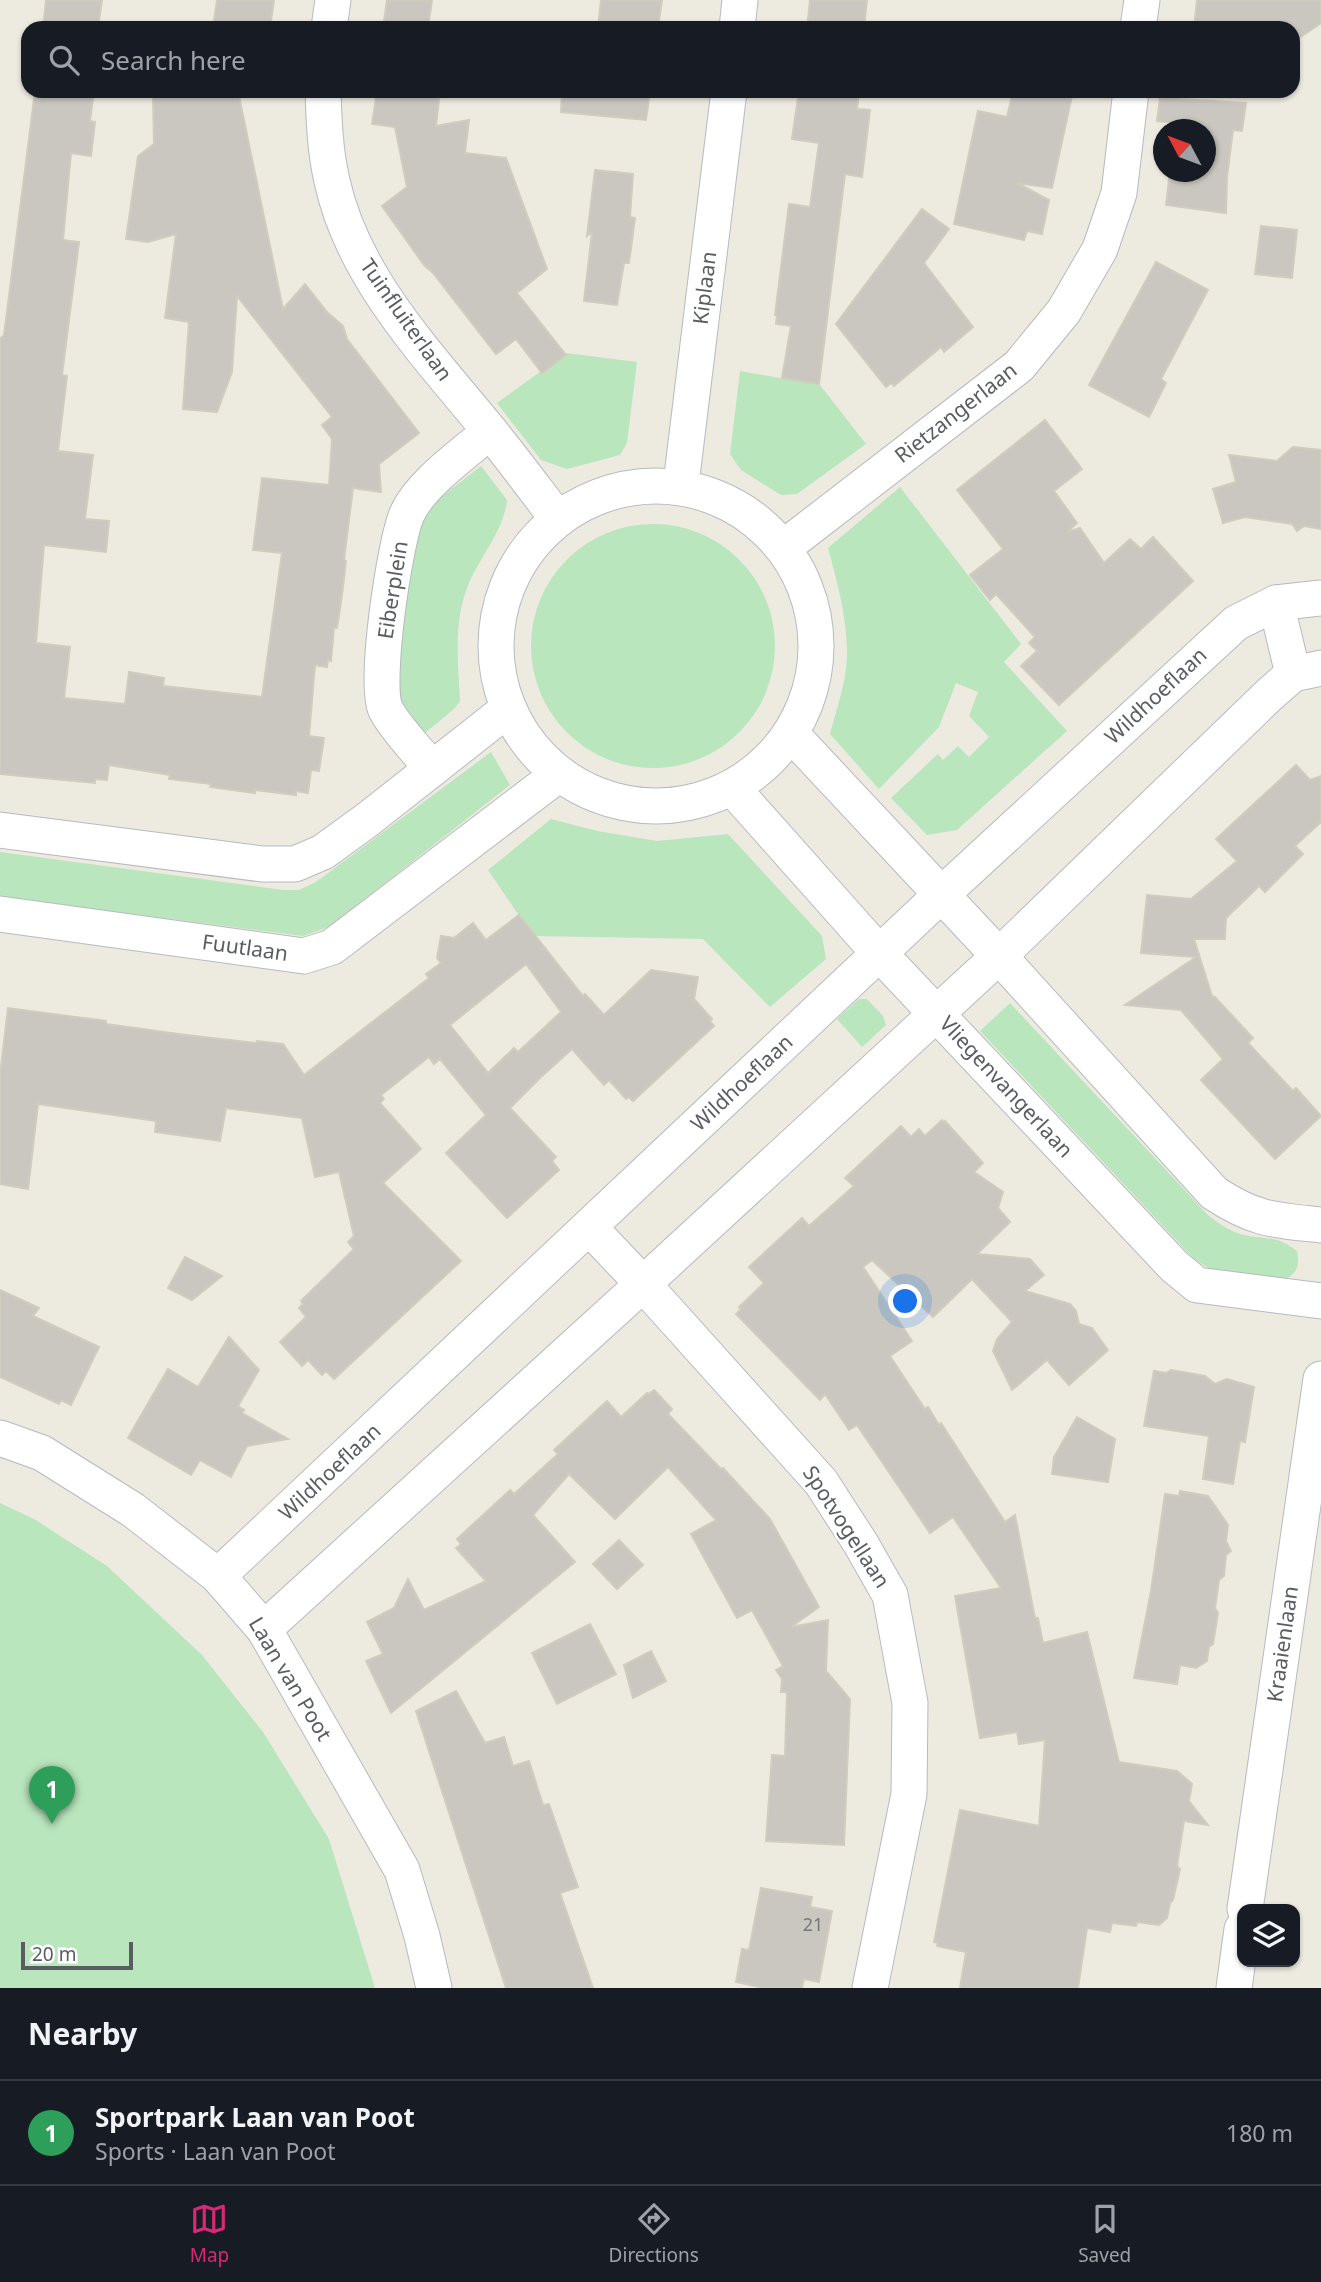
<!DOCTYPE html>
<html lang="en">
<head>
<meta charset="utf-8">
<style>
  :root { --surface:#171b24; --page:#20242c; --text:#f1f3f6; --muted:#9ea1a6; --line:#363941; --accent:#db2777 }
  body { margin:0; font-family:"Noto Sans",sans-serif; background:var(--page); color:var(--text) }
  .controls { position:absolute; right:21px; bottom:21px; display:grid; overflow:hidden; border-radius:14px; box-shadow:0 2px 5px #0004 }
  .controls button { width:63px; height:63px; display:grid; place-items:center; padding:0; border:0; border-bottom:2px solid var(--line); background:var(--surface); color:var(--text); font:35px sans-serif }
  .compass { position:absolute; left:1153px; top:119px; width:63px; height:63px; border-radius:50%; background:var(--surface); box-shadow:0 2px 5px #0004; rotate:311deg }
  .scale { position:absolute; left:21px; bottom:18px; width:112px; box-sizing:border-box; padding-left:7px; border:4px solid #595c62; border-top:0; font-size:19px; line-height:24px; white-space:nowrap; color:#595c62; -webkit-text-stroke:5px #fff; paint-order:stroke }
  .you { position:absolute; left:906px; top:1302px; width:24px; height:24px; margin:-18px; border:5px solid #fff; border-radius:50%; background:#1a73e8; box-shadow:0 0 0 10px #1a73e833 }
  .badge { display:grid; place-items:center; width:46px; height:46px; border-radius:50%; background:var(--accent); color:#fff; font-size:23px; font-weight:700 }
  .pin { position:absolute; translate:-50% -58px; filter:drop-shadow(0 2px 4px #0008) }
  .pin::after { content:''; position:absolute; top:37px; width:24px; height:21px; background:inherit; clip-path:polygon(0 0,100% 0,50% 100%) }
  .list { margin:0; padding:0; list-style:none }
  h2 { display:flex; justify-content:space-between; align-items:center; height:91px; margin:0; padding:0 28px; font-size:30px }
  h2 small { font-size:23px; font-weight:400; color:var(--muted) }
  .list li { display:grid; grid-template-columns:46px 1fr auto; gap:21px; align-items:center; box-sizing:border-box; height:105px; padding:0 28px; border-top:2px solid var(--line) }
  .list b { display:block; font-size:26px; white-space:nowrap }
  .list p { margin:0; font-size:23px; white-space:nowrap; color:var(--muted) }
  .list em { font-size:23px; font-style:normal; color:var(--muted) }
  .icon { flex:none; width:38px; height:38px; fill:none; stroke:currentColor; stroke-width:2; stroke-linecap:round; stroke-linejoin:round }
  .map { position:relative; flex:none; width:1321px; height:1988px; overflow:hidden }
  .search { position:absolute; background:var(--surface); box-shadow:0 2px 5px #0004; left:21px; right:21px; top:21px; height:77px; display:flex; align-items:center; gap:18px; box-sizing:border-box; padding:0 24px; border-radius:21px; color:var(--muted); font-size:26px }
  .sheet { height:196px; background:var(--surface) }
  nav { display:flex; justify-content:space-around; align-items:center; box-sizing:border-box; height:98px; border-top:2px solid var(--line); background:var(--surface); font-size:19px; color:var(--muted) }
  nav a { display:grid; justify-items:center; gap:4px }
  nav .on { color:var(--accent) }
  .map>svg:first-child { display:block }
  .green { fill:#bae6bd }
  .building { fill:#c9c7bf; stroke:#d1ccbe; stroke-width:2; fill-rule:evenodd }
  .lines { fill:none; stroke-linecap:round; stroke-linejoin:round }
  .minor-casing { stroke:#b8bac0; stroke-width:37 }
  .minor { stroke:#fff; stroke-width:35 }
  .labels { text-anchor:middle; stroke-width:5; stroke-linejoin:round; paint-order:stroke }
  .number-label { font-size:18px; fill:#757779 }
  .street-label { font-size:21px; fill:#595c62; stroke:#fff }
</style>
</head>
<body>
<div class="map">
<svg width="1321" height="1988" viewBox="0 0 1321 1988">
  <rect width="100%" height="100%" fill="#edeae0"/>
  <g class="green">
    <polygon points="566,353 637,362 627,443 620,455 567,469 541,460 497,403"/>
    <polygon points="740,371 820,385 866,444 797,494 781,495 741,470 730,454"/>
    <path d="M481,466L507,500C504,530 481,555 469,583C453,621 458,661 460,701L454,709L425,733L395,693L410,529L419,514Z"/>
    <path d="M900,487L1021,644L1004,662L1067,731L957,830L927,835L891,798L938,754L943,760L958,746L969,757L989,737L969,716L978,692L956,683L939,727L879,789L830,734C837,707 848,678 847,649C846,614 837,581 828,548Z"/>
    <circle cx="653" cy="646" r="122"/>
    <polygon points="491,752 510,785 329,927 303,936 0,897 0,852 283,890 299,890 316,882"/>
    <polygon points="551,819 597,831 657,841 728,834 822,936 826,959 770,1007 703,939 533,936 488,870"/>
    <polygon points="859,999 867,999 883,1016 886,1025 862,1047 837,1019"/>
    <path d="M1010,1003L1209,1216C1220,1224 1231,1232 1244,1235C1268,1240 1276,1235 1297,1251C1300,1267 1297,1272 1284,1281L1213,1271L1193,1258L980,1031Z"/>
    <polygon points="0,1503 34,1519 107,1566 202,1655 263,1732 329,1839 375,1988 0,1988"/>
  </g>
  <g class="building">
    <polygon points="46,0 102,0 98,28 43,28"/>
    <polygon points="217,0 274,0 270,28 213,28"/>
    <polygon points="387,0 432,0 428,28 383,28"/>
    <polygon points="601,0 662,0 658,28 598,28"/>
    <polygon points="810,0 867,0 864,28 807,28"/>
    <polygon points="1197,0 1321,0 1321,23 1293,42 1293,28 1194,28"/>
    <polygon points="35,91 94,91 90,121 95,122 91,156 71,153 63,240 79,242 62,375 67,376 58,451 93,455 85,519 109,521 106,552 44,545 36,643 70,647 64,698 125,704 129,672 164,678 163,686 262,697 282,553 253,550 262,478 329,485 332,439 322,425 332,417 237,296 232,372 217,412 183,409 189,322 165,318 176,234 148,242 126,239 138,156 154,144 153,96 203,95 203,91 238,91 283,309 305,284 327,312 343,326 347,339 419,433 379,464 381,492 353,488 344,560 346,561 342,595 337,628 334,628 331,661 328,660 327,667 315,665 309,736 324,738 319,771 311,770 308,793 296,791 296,795 255,790 255,793 210,787 211,784 169,779 170,775 109,765 107,780 95,779 95,783 0,774 0,339 4,335"/>
    <polygon points="377,91 440,91 436,126 469,120 465,153 506,158 547,269 517,293 566,355 542,373 516,339 496,354 433,273 424,265 382,206 407,187 395,127 372,124"/>
    <polygon points="562,91 650,91 646,120 561,112"/>
    <polygon points="799,91 859,91 857,109 870,110 862,177 845,174 819,384 782,378 791,326 776,324 777,315 775,315 789,204 810,207 819,143 792,139"/>
    <polygon points="1013,91 1073,91 1052,188 1017,183 1049,200 1042,234 1027,231 1024,240 954,224 978,111 1007,117"/>
    <polygon points="1160,98 1246,103 1242,131 1233,130 1227,177 1226,213 1166,205 1170,172 1206,172 1206,130 1176,130 1176,123 1157,121"/>
    <polygon points="595,170 633,174 630,217 635,218 632,241 629,263 624,263 617,305 584,301 592,232 587,236"/>
    <polygon points="922,209 949,229 924,263 973,327 944,352 941,347 894,386 891,383 886,387 836,324"/>
    <polygon points="1261,226 1297,230 1292,278 1255,274"/>
    <polygon points="1156,262 1208,290 1161,379 1166,383 1149,417 1089,385"/>
    <polygon points="1045,420 1082,469 1054,491 1077,523 1067,532 1080,528 1104,563 1130,539 1141,549 1153,537 1193,581 1059,705 1021,666 1037,651 1029,643 1035,637 996,594 990,600 970,575 1003,549 957,490"/>
    <polygon points="1293,447 1321,450 1321,529 1304,526 1297,531 1292,524 1245,517 1223,523 1213,489 1236,482 1229,455 1277,461"/>
    <polygon points="1296,765 1310,780 1321,776 1321,822 1295,846 1303,854 1265,892 1259,886 1226,918 1225,939 1194,939 1212,996 1215,997 1253,1038 1248,1043 1293,1091 1296,1088 1321,1116 1275,1159 1201,1080 1223,1059 1181,1010 1125,1005 1196,957 1141,953 1147,895 1191,899 1237,861 1216,839"/>
    <path d="M519,915L583,996L585,994L604,1015L651,970L698,977L694,999L712,1019L710,1021L714,1026L633,1101L629,1097L626,1099L609,1080L604,1085L572,1049L541,1077L510,1108L556,1157L552,1161L559,1170L507,1218L446,1153L486,1115L440,1059L434,1064L429,1057L381,1095L384,1099L380,1103L421,1149L383,1183L461,1261L334,1379L326,1371L322,1375L308,1360L302,1366L280,1342L306,1317L299,1308L303,1304L301,1301L354,1249L348,1242L354,1236L339,1172L315,1177L302,1118L226,1108L220,1141L155,1132L156,1121L38,1104L28,1189L0,1184V1075L8,1008L106,1021V1024L186,1035L257,1043V1041L283,1044L304,1075L429,978L426,974L441,963L437,958L441,936L454,938L473,923L486,940ZM526,964L561,1012L518,1052L514,1048L488,1073L450,1025Z"/>
    <polygon points="942,1120 944,1123 945,1121 983,1163 974,1172 1003,1192 998,1208 1010,1222 977,1254 1030,1259 1044,1275 1025,1291 1070,1304 1076,1311 1079,1324 1092,1328 1108,1350 1069,1385 1047,1360 1012,1390 993,1351 997,1339 1012,1322 972,1279 933,1317 872,1260 863,1267 912,1341 890,1356 925,1409 928,1407 939,1425 941,1423 1005,1522 1015,1515 1035,1618 1038,1618 1043,1643 1087,1632 1119,1762 1177,1771 1192,1784 1189,1801 1208,1825 1184,1821 1177,1866 1180,1869 1173,1900 1170,1903 1167,1918 1159,1925 1137,1922 1136,1926 1112,1923 1110,1932 1087,1928 1078,1988 960,1988 966,1952 937,1946 938,1943 934,1942 960,1810 1039,1826 1045,1740 1019,1744 1017,1732 980,1738 955,1596 1001,1588 953,1517 930,1533 857,1425 849,1430 825,1394 820,1400 736,1314 741,1309 739,1307 764,1283 749,1267 802,1218 809,1226 854,1186 845,1178 901,1126 911,1137 919,1129 925,1136"/>
    <polygon points="185,1257 222,1276 192,1300 168,1288"/>
    <polygon points="0,1290 39,1308 33,1316 99,1347 71,1405 61,1400 59,1404 0,1377"/>
    <polygon points="229,1337 259,1370 238,1406 244,1410 242,1413 288,1439 247,1446 231,1477 200,1460 191,1475 128,1438 168,1369 198,1387"/>
    <polygon points="1171,1370 1205,1376 1215,1384 1227,1379 1254,1387 1245,1442 1240,1441 1233,1484 1203,1479 1209,1436 1144,1426 1154,1371 1166,1373"/>
    <polygon points="654,1390 672,1409 668,1414 721,1469 723,1468 770,1519 819,1607 791,1627 828,1620 826,1671 850,1699 844,1845 766,1841 772,1755 785,1756 787,1692 781,1692 782,1679 776,1670 783,1666 752,1610 737,1618 691,1534 716,1520 668,1467 615,1519 569,1474 533,1515 575,1562 391,1713 366,1661 383,1654 367,1622 394,1608 408,1579 424,1610 486,1581 456,1548 461,1544 457,1539 510,1490 514,1494 558,1454 554,1450 607,1401 621,1417 647,1393 649,1394"/>
    <polygon points="1077,1417 1115,1439 1108,1482 1052,1474 1054,1457"/>
    <polygon points="1180,1491 1208,1496 1228,1525 1226,1541 1231,1551 1226,1555 1224,1576 1219,1580 1215,1608 1218,1613 1213,1644 1209,1647 1207,1661 1196,1668 1180,1665 1177,1684 1134,1678 1151,1591 1165,1494 1179,1496"/>
    <polygon points="619,1540 643,1565 617,1589 593,1564"/>
    <polygon points="590,1624 616,1674 557,1704 532,1653"/>
    <polygon points="651,1651 666,1681 633,1698 624,1665"/>
    <polygon points="456,1691 485,1743 504,1737 513,1766 529,1761 543,1805 549,1804 578,1887 560,1893 593,1988 506,1988 416,1711"/>
    <polygon points="761,1888 812,1897 810,1907 832,1911 819,1982 804,1979 802,1988 764,1988 736,1982 742,1949 749,1950"/>
  </g>
  <g class="lines">
    <g class="minor-casing">
      <g id="minor">
        <polyline points="329,28 333,0"/>
        <polyline points="737,28 740,0"/>
        <polyline points="1138,28 1142,0"/>
        <path d="M323,91C324,121 325,151 332,181C353,278 428,355 489,430C512,458 534,488 557,518"/>
        <polyline points="681,484 729,91"/>
        <circle cx="656" cy="646" r="160"/>
        <polyline points="787,545 1019,366 1064,311 1100,249 1119,193 1131,91"/>
        <polyline points="1276,603 1293,674"/>
        <path d="M793,736L999,956L1214,1193C1255,1220 1273,1220 1321,1225"/>
        <path d="M432,769C419,752 395,728 386,710C373,686 395,541 407,514C421,483 464,454 490,431"/>
        <polyline points="735,791 880,954 1174,1266 1197,1285 1321,1301"/>
        <polyline points="0,830 262,864 295,864 323,852 367,820 508,709"/>
        <polyline points="0,914 304,956 332,947 559,774"/>
        <polyline points="589,1227 643,1284 821,1482 861,1544 890,1595 910,1703 909,1794 870,1988"/>
        <polyline points="0,1438 42,1453 133,1510 218,1576 264,1629 402,1870 422,1936 434,1988"/>
        <polyline points="218,1576 941,895 1236,623 1276,603 1321,598"/>
        <polyline points="264,1629 643,1284 999,956 1270,694 1293,674 1321,668"/>
        <polyline points="1245,1909 1321,1379"/>
        <polyline points="1234,1988 1242,1929"/>
      </g>
    </g>
    <use href="#minor" class="minor"/>
  </g>
  <g class="labels">
    <g class="number-label">
      <text x="813" y="1931">21</text>
    </g>
    <g class="street-label">
      <text transform="translate(705 288) rotate(-83)" y="7">Kiplaan</text>
      <text transform="translate(406 320) rotate(55)" y="7">Tuinfluiterlaan</text>
      <text transform="translate(956 413) rotate(-38)" y="7">Rietzangerlaan</text>
      <text transform="translate(393 590) rotate(-81)" y="7">Eiberplein</text>
      <text transform="translate(1156 696) rotate(-43)" y="7">Wildhoeflaan</text>
      <text transform="translate(245 948) rotate(8)" y="7">Fuutlaan</text>
      <text transform="translate(742 1083) rotate(-43)" y="7">Wildhoeflaan</text>
      <text transform="translate(1006 1087) rotate(47)" y="7">Vliegenvangerlaan</text>
      <text transform="translate(330 1472) rotate(-43)" y="7">Wildhoeflaan</text>
      <text transform="translate(846 1527) rotate(57)" y="7">Spotvogellaan</text>
      <text transform="translate(1283 1644) rotate(-82)" y="7">Kraaienlaan</text>
      <text transform="translate(290 1679) rotate(59)" y="7">Laan van Poot</text>
    </g>
  </g>
</svg>
<div class="controls">
<button><svg class="icon" aria-label="layers" viewBox="0 0 24 24"><path d="M12 4l9 5-9 5-9-5zM3 14l9 5 9-5"/></svg></button>
</div>
<svg class="compass" viewBox="-18 -18 36 36"><path d="M0-13l5 13h-10z" fill="#e53935"/><path d="M0 13l5-13h-10z" fill="#9ea1a6"/></svg>
<div class="scale">20 m</div>
<div class="you"></div>
<div class="pin badge" style="left:52px;top:1824px;background:#2e9e5b">1</div>
<div class="search"><svg class="icon" aria-label="search" viewBox="0 0 24 24"><circle cx="10" cy="10" r="6"/><path d="M15 15l6 6"/></svg>Search here</div>
</div>
<section class="sheet">
<h2>Nearby<small></small></h2>
<ul class="list">
<li><span class="badge" style="background:#2e9e5b">1</span><div><b>Sportpark Laan van Poot</b><p>Sports · Laan van Poot</p></div><em>180 m</em></li>
</ul>
</section>
<nav>
<a class="on"><svg class="icon" aria-label="map" viewBox="0 0 24 24"><path d="M3 6l6-2 6 2 6-2v14l-6 2-6-2-6 2zM9 4v14M15 6v14"/></svg>Map</a>
<a><svg class="icon" aria-label="directions" viewBox="0 0 24 24"><path d="M12 3l9 9-9 9-9-9zM9 14v-3h6M13 9l2 2-2 2"/></svg>Directions</a>
<a><svg class="icon" aria-label="saved" viewBox="0 0 24 24"><path d="M7 4h10v16l-5-4-5 4z"/></svg>Saved</a>
</nav>
</body>
</html>
